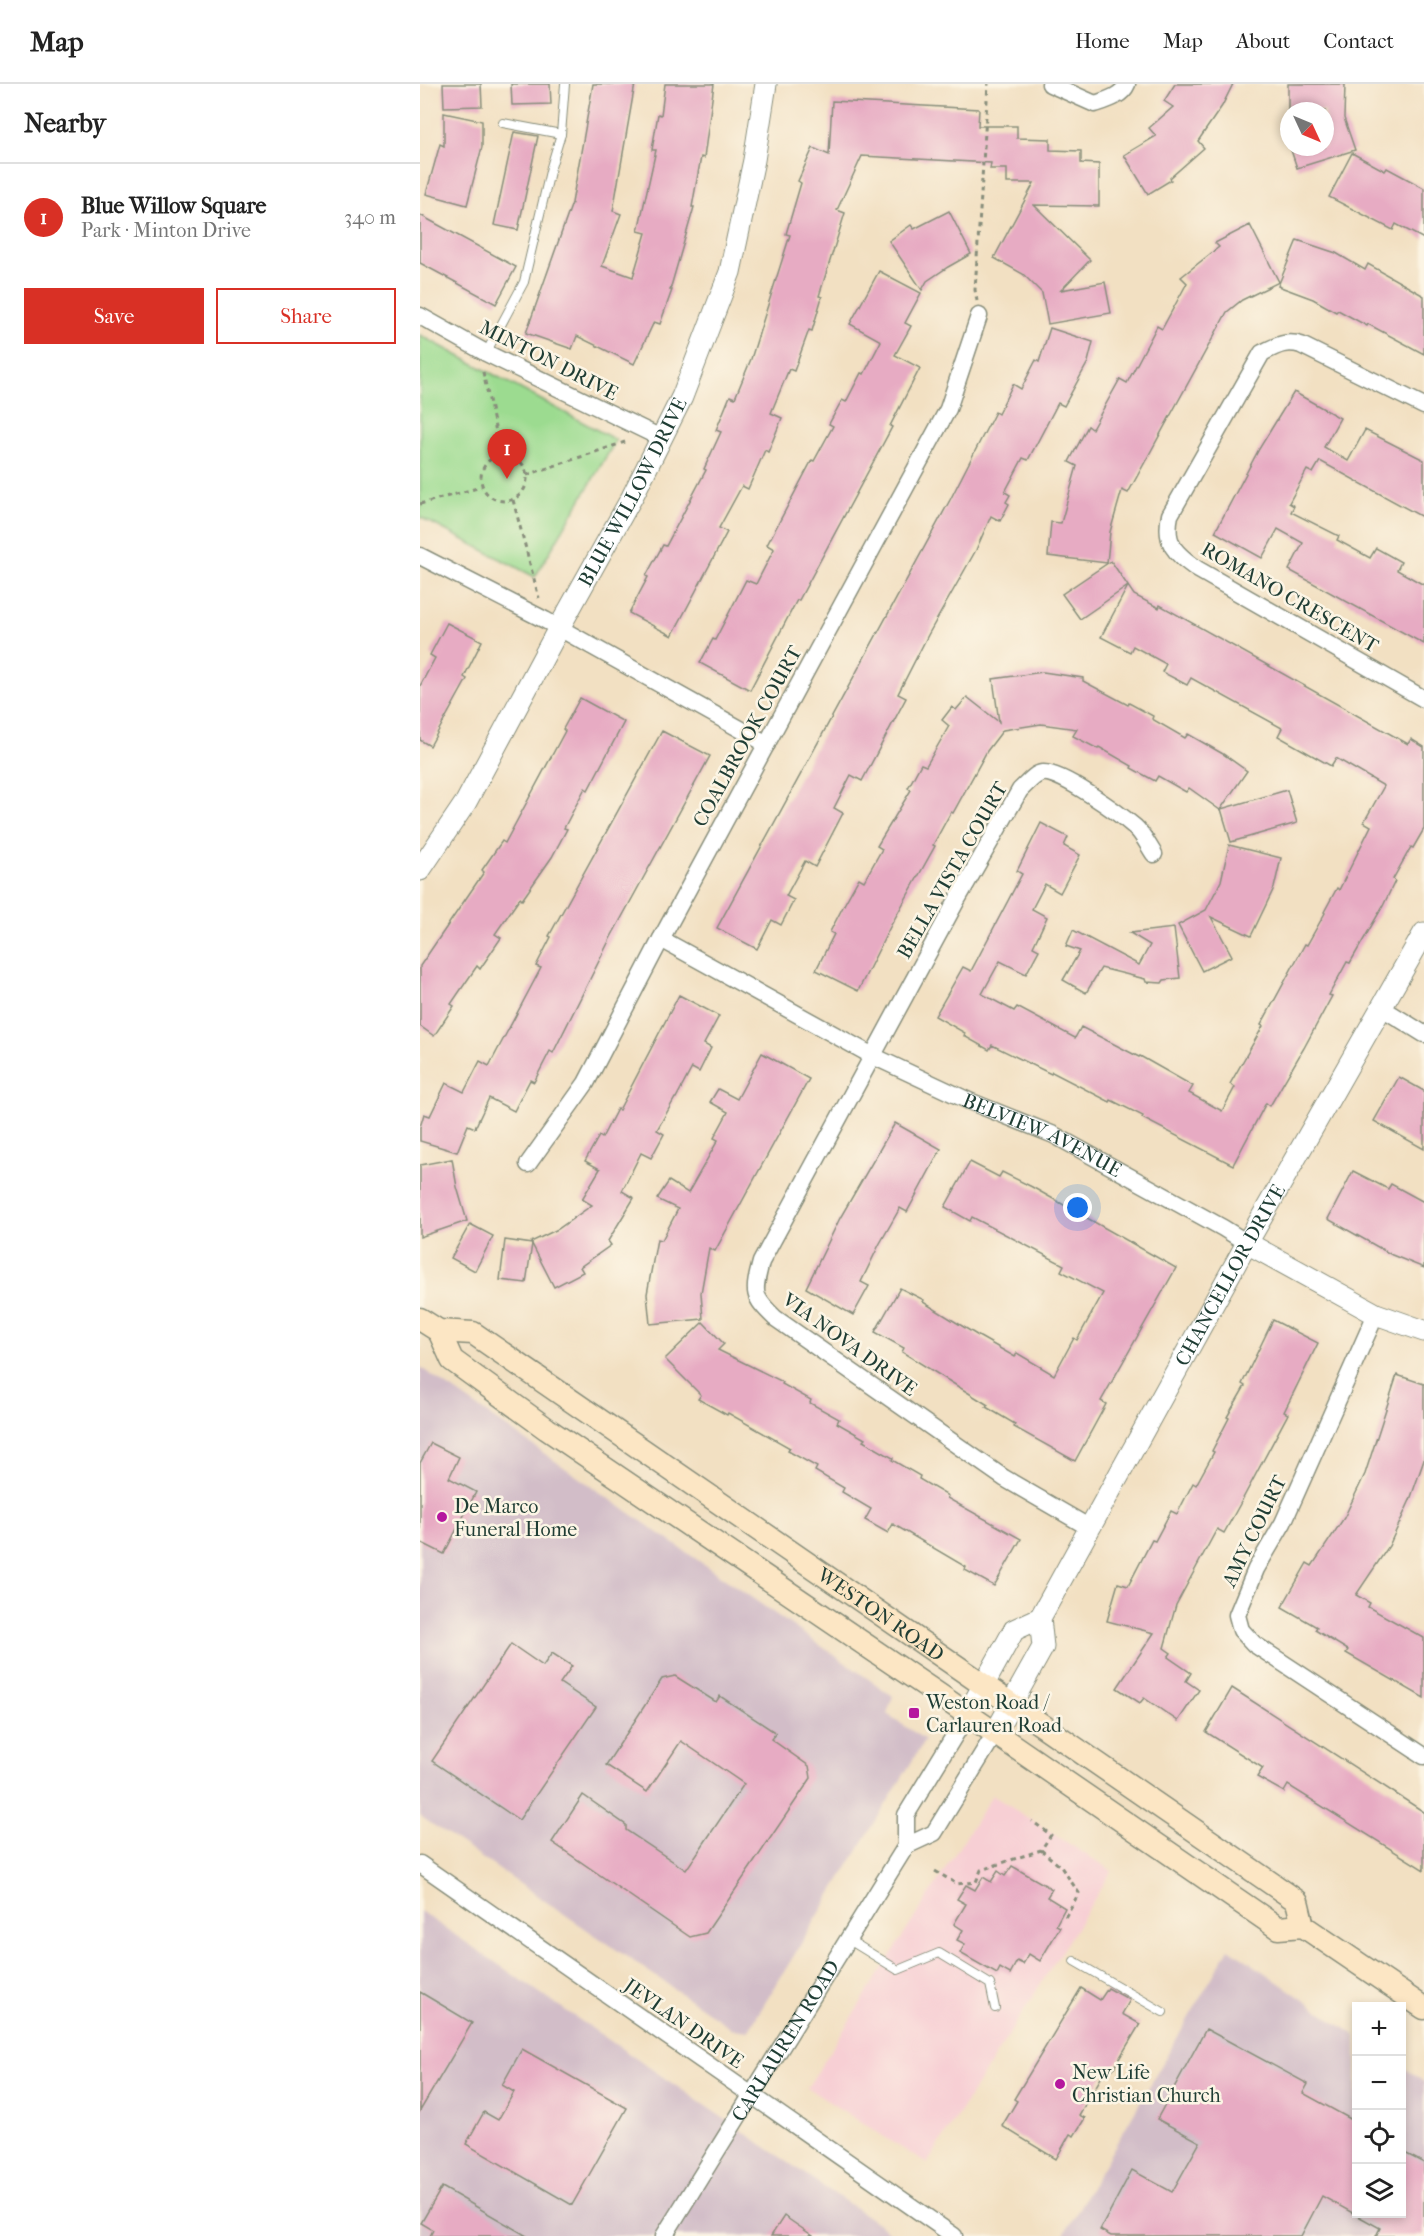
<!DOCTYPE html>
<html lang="en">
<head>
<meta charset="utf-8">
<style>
  :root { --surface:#fff; --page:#f6f6f6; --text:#222; --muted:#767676; --line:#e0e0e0; --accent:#d93025 }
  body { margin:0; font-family:"IM FELL French Canon",serif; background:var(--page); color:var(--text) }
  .controls { position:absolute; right:18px; bottom:18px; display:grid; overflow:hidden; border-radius:0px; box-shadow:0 3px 9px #0003 }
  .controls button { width:54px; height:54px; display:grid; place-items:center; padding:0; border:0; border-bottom:2px solid var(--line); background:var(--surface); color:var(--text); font:30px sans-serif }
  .compass { position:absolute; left:860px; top:18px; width:54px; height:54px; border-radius:50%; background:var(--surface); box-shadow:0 3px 9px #0003; rotate:134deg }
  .you { position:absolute; left:658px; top:1124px; width:21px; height:21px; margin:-15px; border:4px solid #fff; border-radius:50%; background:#1a73e8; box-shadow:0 0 0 9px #1a73e833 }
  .badge { display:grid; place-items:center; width:39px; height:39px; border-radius:50%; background:var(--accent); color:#fff; font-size:20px; font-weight:700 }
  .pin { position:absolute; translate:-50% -50px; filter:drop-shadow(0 2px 3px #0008) }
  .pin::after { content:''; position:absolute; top:32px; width:21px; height:18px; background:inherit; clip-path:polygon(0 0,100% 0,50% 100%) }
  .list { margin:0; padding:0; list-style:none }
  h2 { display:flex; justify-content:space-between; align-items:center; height:78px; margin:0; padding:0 24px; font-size:26px }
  h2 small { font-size:20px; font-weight:400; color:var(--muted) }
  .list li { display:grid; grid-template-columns:39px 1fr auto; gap:18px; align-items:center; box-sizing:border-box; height:108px; padding:0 24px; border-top:2px solid var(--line) }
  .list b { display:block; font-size:22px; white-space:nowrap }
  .list p { margin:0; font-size:20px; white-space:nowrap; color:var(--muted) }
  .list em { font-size:20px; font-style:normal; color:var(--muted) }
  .actions { display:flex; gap:12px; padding:18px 24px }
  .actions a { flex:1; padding:14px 0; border:2px solid var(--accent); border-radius:0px; text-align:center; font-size:21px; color:var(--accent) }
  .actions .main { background:var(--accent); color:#fff }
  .icon { flex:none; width:33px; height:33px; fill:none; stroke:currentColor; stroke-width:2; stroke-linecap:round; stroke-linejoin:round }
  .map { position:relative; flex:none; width:1004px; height:2152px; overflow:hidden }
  header { display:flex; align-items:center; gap:36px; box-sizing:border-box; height:84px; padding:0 30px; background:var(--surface); border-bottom:2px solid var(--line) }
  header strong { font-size:28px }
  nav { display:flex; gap:33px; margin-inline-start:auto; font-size:21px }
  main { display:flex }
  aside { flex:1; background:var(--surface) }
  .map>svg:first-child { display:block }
  .built { fill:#f7cfd4 }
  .industrial { fill:#d2bdc8 }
  .green { fill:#9cdb90; stroke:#5e8c62; stroke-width:1.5 }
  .building { fill:#e7abc3 }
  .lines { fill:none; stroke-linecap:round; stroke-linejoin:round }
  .service-casing { stroke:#888e7b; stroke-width:10 }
  .minor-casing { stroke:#888e7b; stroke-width:19 }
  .tertiary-casing { stroke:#888e7b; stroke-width:23 }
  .secondary-casing { stroke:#888e7b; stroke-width:25 }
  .path { stroke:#888e7b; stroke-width:3; stroke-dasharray:4.5 4.5; stroke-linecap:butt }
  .service { stroke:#fff; stroke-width:8 }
  .minor { stroke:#fff; stroke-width:16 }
  .tertiary { stroke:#fff; stroke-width:21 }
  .secondary { stroke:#fce6c4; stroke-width:22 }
  .poi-dot { fill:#b5179e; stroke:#fcf5e5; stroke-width:2 }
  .labels { text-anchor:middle; stroke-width:5; stroke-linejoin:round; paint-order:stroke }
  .street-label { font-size:20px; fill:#1f3d34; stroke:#fcf5e5 }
  .poi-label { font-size:20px; fill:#1f3d34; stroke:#fcf5e5; text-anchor:start }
</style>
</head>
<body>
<header>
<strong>Map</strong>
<nav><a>Home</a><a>Map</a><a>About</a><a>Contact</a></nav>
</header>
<main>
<aside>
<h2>Nearby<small></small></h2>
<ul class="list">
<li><span class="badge">1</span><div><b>Blue Willow Square</b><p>Park · Minton Drive</p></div><em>340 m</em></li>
</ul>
<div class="actions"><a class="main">Save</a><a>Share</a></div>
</aside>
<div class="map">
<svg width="1004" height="2152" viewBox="0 0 1004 2152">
  <rect width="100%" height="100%" fill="#fcf5e5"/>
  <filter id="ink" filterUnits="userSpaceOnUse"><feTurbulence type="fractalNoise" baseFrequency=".0167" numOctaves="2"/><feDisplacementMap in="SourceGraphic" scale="12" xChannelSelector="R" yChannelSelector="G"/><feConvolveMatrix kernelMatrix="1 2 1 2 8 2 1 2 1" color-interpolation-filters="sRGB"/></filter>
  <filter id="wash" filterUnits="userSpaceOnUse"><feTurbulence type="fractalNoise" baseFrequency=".008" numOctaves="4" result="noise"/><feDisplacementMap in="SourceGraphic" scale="24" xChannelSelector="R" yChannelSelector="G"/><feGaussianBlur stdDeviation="1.35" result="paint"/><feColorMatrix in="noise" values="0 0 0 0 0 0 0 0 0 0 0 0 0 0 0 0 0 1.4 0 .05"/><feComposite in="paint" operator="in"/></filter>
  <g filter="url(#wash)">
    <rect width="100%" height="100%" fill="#f2e0c2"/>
    <polygon class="built" points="572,1711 692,1787 507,2080 387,2004"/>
    <g class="industrial">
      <polygon points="0,1283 473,1612 467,1630 505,1656 328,1947 313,1945 0,1732"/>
      <polygon points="0,1827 476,2152 0,2152"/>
      <polygon points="809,1864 936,1952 936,2130 982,2130 982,1982 1004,1998 1004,2152 643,2152"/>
    </g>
    <polygon class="green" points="0,251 196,356 115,493 0,433"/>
    <g id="blocks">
      <g class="building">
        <polygon points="23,0 61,0 62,22 24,23"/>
        <polygon points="91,0 130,0 131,20 92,21"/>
        <polygon points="173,0 215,0 193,127 201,130 182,182 213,193 226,149 218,147 236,66 232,66 238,30 241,31 245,0 294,0 284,74 281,73 272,123 274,123 250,206 252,206 240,240 234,238 214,280 157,252 152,265 106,249 152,119"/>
        <polygon points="755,0 813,0 802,22 778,57 784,64 750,94 751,96 728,110 704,71 736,52 729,44 753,23 744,17"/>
        <polygon points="868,0 925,0 924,34 935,66 877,84 870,63 905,63 905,27 868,27"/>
        <polygon points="412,17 559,25 558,42 597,42 597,54 630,55 630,66 661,67 661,79 679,80 679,122 614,121 670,176 641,206 685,198 691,229 628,240 622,209 603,190 574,174 614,99 587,99 587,85 570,85 571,79 442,72 417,126 425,129 399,212 402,213 392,247 389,246 374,287 369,285 351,329 362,334 348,368 345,366 328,405 322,402 299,444 307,448 252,552 209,529 228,493 226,492 243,461 246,462 286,386 284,385 301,348 296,346 310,312 315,314 331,275 370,151 366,150 381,99 378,97 393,64 409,71"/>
        <polygon points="24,29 62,37 62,63 47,121 6,110 20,60 24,62"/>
        <polygon points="94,48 118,52 98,146 74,141"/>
        <polygon points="932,69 965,87 967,84 1004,104 1004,155 976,140 973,146 909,113"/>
        <polygon points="529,127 551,170 528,183 507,197 502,206 469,157 491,141 494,145"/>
        <polygon points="0,131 96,183 76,220 0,179"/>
        <polygon points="830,141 859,198 822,216 807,228 708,409 702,406 690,448 687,479 628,472 631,438 641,439 657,382 649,378 668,342 672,345 700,295 707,299 737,242 742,245 767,199 761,193 799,163 795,159"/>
        <polygon points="877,156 916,169 945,186 948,180 1004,212 1004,270 948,240 947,242 918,226 916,228 893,215 858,202"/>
        <polygon points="459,187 501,209 485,239 491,242 475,271 500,284 470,342 472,343 379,516 377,516 330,606 280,579 293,555 295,556 326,496 336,500 354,465 347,461 392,376 394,377 413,342 409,340 422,316 426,318 441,289 444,290 461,257 430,240"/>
        <polygon points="630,244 673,258 668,278 644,322 638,319 608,376 603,374 585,408 590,411 586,418 589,420 580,437 571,432 556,466 508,551 478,610 486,614 442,697 431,691 414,724 423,729 395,783 385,777 366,812 374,816 361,841 352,836 337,865 297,844 530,416 575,328 578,330 593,300 601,305 616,276 619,278"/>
        <polygon points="874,308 920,334 904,363 928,377 945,346 1004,376 1004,434 900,377 893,389 887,386 869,419 874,422 871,428 919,452 917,456 950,474 956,464 981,478 977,486 1004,501 1004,560 869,486 883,459 858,445 842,474 795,448 839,365"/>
        <polygon points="691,477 714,511 739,524 740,521 988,660 991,655 1004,663 1004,745 993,764 991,763 973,795 975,797 963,822 930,879 927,878 909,911 912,912 884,964 850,1022 846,1019 813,1081 722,1034 723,1032 691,1016 690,1018 632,988 631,990 572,961 569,966 544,952 545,949 515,932 543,883 551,887 602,790 597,787 621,739 648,753 644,762 660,771 640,809 625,800 612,825 627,833 613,863 619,866 606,890 580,877 562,910 594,927 597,923 655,954 661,943 719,973 720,972 773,1002 769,1009 802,1027 815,1003 810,1000 843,942 841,941 885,860 887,861 905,829 904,828 917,804 919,806 951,742 944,738 964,702 916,674 911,682 858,652 862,644 771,594 767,601 742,588 746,580 713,562 710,568 681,553 708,502 660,535 642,510"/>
        <polygon points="27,539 62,557 44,593 47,595 10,662 0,656 0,602 15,574 10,571"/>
        <polygon points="623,588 663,594 663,597 708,621 709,619 733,632 732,635 765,654 768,650 803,670 827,687 800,726 769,704 766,708 738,692 735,697 711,684 712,682 679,663 678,665 653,652 657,645 621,640 583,646 567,667 533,729 531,728 513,761 515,762 470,843 438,907 396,886 414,850 410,848 425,819 439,794 444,797 462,765 457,762 491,706 488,704 501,680 506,682 529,642 522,636 532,623 536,626 547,613 579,638 573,595"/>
        <polygon points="160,614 204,638 168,706 165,704 144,744 147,745 132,773 102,816 100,814 75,850 81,854 60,885 57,882 31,920 34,922 14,952 0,942 0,882 64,788 62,786 82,757 85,759 145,647 143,645"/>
        <polygon points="242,647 290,672 191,853 133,969 130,967 114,998 110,996 94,1027 69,1014 55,1044 48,1041 37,1068 0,1057 0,1043 4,1030 10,1032 26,999 44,1008 60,977 69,982 121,884 116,882 131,853 129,852"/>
        <polygon points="867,706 877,739 811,758 801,725"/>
        <polygon points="809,761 861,774 854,804 831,852 791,833 812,872 782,887 758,841 786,826 801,797"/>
        <polygon points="754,844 760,894 744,896 742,899 726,898 725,895 681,884 666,909 643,896 660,867 646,862 653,846 719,881 730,861 710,849"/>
        <polygon points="259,911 299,932 284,960 291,964 279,988 272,984 256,1014 255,1014 237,1046 244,1050 231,1074 221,1069 202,1107 214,1114 188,1157 191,1161 160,1183 163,1188 134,1203 111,1158 138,1145 172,1121 162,1115 180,1085 165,1077 179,1052 182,1054 197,1025 199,1026"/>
        <polygon points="342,969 389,995 295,1167 289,1164 281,1209 283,1235 230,1240 227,1210 237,1155 242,1156 258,1125 237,1115 249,1097 268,1109 298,1056 294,1054 308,1028 290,1018 298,1005 317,1015"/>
        <polygon points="979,993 1004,1007 1004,1065 954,1037"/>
        <polygon points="475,1039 521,1065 487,1128 480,1124 459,1161 441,1198 449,1202 433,1231 386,1204 420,1134"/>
        <polygon points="32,1075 37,1103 47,1137 0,1153 0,1081"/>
        <polygon points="550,1078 579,1093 582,1088 612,1103 756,1184 681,1317 686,1320 655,1377 594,1343 595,1340 566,1323 568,1321 482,1268 484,1264 455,1248 480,1204 504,1216 503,1218 560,1253 595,1273 597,1269 634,1291 654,1254 657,1256 683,1209 641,1187 644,1181 552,1133 550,1137 525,1123"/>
        <polygon points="933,1087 968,1105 971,1100 1004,1118 1004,1184 972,1171 908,1135"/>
        <polygon points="50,1140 73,1152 55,1187 31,1174"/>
        <polygon points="85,1156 112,1160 106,1199 80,1196"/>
        <polygon points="853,1236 898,1259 864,1328 868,1330 820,1420 804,1449 797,1445 756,1521 744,1564 751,1569 748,1573 771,1589 766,1597 779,1606 758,1637 724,1614 720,1619 697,1604 734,1549 687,1537 698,1499 708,1502 732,1456 735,1457 751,1427 757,1430 773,1399 776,1401 794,1368 792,1367 809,1334 807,1333 825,1302 822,1300"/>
        <polygon points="283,1238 304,1260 298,1266 363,1298 362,1300 391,1316 390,1319 419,1335 417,1339 445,1355 443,1357 473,1374 472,1376 500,1392 499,1395 528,1412 527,1414 601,1455 574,1502 545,1486 546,1483 473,1440 468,1449 445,1436 451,1425 422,1408 424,1404 395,1387 397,1383 368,1367 370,1364 308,1329 307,1331 278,1315 281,1311 245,1275"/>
        <polygon points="977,1291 1004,1300 1004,1376 990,1416 969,1462 936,1511 950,1519 948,1523 1004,1554 1004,1614 926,1569 928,1566 895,1546 897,1543 862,1523 887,1479 892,1482 924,1434 945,1390"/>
        <polygon points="11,1359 39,1373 29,1394 56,1408 24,1470 0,1458 0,1379"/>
        <polygon points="91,1560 123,1582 132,1569 152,1582 140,1599 176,1623 99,1736 12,1677"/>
        <polygon points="255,1592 296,1618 300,1612 356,1649 351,1655 389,1682 391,1694 286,1849 270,1853 132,1758 163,1711 206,1741 206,1746 266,1786 324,1700 261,1657 227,1708 186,1681 242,1595"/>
        <polygon points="812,1604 1004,1728 1004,1786 868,1701 864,1708 837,1693 843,1684 786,1648"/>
        <polygon points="592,1782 632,1805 627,1813 645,1824 636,1841 640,1843 620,1877 609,1870 603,1880 597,1877 590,1890 580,1884 577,1890 540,1869 545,1860 537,1856 543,1846 534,1840 546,1820 537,1815 546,1801 555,1806 563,1793 571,1798 578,1787 585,1792"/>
        <polygon points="661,1904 680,1916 688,1904 710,1916 702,1930 720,1940 693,1985 688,1982 659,2031 665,2034 654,2052 650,2050 636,2075 582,2042 597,2017 594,2015"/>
        <polygon points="0,1908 52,1939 0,2027"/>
        <polygon points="786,1945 888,2000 883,2009 936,2038 936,2130 981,2130 981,2067 1004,2079 1004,2152 956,2152 960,2144 902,2112 881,2152 691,2152 680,2146 712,2086 752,2108 780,2058 737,2035"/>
        <polygon points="102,1965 207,2024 152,2121 46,2060 64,2028 78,2036 94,2008 82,2001"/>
        <polygon points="22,2103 107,2152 10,2152 13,2146 1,2139"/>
        <polygon points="364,2132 393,2152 351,2152"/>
      </g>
    </g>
  </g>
  <g filter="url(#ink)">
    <use href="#blocks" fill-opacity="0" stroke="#888e7b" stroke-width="1.5"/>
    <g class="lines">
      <g class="service-casing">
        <g id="service">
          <polyline points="83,39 141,50"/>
          <polyline points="66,269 104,198 131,83 141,50 145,0"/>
          <polyline points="429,1856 478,1886 519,1869 570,1900 575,1924"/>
          <polyline points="654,1877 743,1928"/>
        </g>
      </g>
      <g class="minor-casing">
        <g id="minor">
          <path d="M630,0L675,20C687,16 702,12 707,0"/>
          <polyline points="0,232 66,269 241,354"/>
          <path d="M1004,322L881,261C866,256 856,262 842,269L750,431C744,460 755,469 777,485L1004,615"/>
          <polyline points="0,472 125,536 347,660"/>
          <path id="s1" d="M241,855L453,972L549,1017L634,1051L803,1144L827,1159"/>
          <polyline points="962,924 1004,950"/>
          <polyline points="108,1080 166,999 241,855 528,325 559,232"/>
          <polyline points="956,1230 863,1439 836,1485 817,1531 821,1546 834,1560 1004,1672"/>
          <path d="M670,1444L584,1394L355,1234C332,1212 333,1209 341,1178L538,814L600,706C606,701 614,690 622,689C640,686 701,731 715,743C723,750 728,761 734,770"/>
          <polyline points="486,1762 514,1749 574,1651"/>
          <polyline points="0,1780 534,2152"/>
          <path id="s2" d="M244,2152L486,1762V1731L547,1631"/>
        </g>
      </g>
      <g class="tertiary-casing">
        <g id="tertiary">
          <path id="s3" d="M0,786L46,718L139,544L212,413L262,313L310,188L334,76L346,0"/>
          <polyline points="827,1159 956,1230 1004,1247"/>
          <polyline points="547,1631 594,1546 620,1534"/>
          <path id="s4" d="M574,1651L623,1563L620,1534L827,1159L1004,849"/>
        </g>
      </g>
      <g class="secondary-casing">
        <g id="secondary">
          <path id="s5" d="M0,1235L19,1247L53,1249L877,1817L883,1842"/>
          <polyline points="19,1247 32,1276 127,1345 518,1610 858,1844 883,1842 1004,1924"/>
        </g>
      </g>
      <g class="path">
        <polyline points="557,217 555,206 568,0"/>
        <polyline points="63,288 81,371"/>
        <circle cx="84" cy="394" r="23"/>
        <polyline points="107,391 208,357"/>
        <polyline points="93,416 119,514"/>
        <polyline points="0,420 61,403"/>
        <polyline points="621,1766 641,1783 659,1809 644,1835"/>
        <polyline points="515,1787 537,1800 556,1798 561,1786 621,1766 631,1751 612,1737"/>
      </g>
      <use href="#service" class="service"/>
      <use href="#minor" class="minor"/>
      <use href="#tertiary" class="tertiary"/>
      <use href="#secondary" class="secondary"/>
    </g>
  </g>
  <g class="poi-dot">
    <circle cx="22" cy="1433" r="6"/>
    <rect x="488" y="1623" width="12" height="12" rx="3"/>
    <circle cx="640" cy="2000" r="6"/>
  </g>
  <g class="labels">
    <g class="street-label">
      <text transform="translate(129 276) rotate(27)" y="7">MINTON DRIVE</text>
      <text dy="7" stroke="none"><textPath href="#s3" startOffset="434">BLUE WILLOW DRIVE</textPath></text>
      <text transform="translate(870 513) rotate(30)" y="7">ROMANO CRESCENT</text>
      <text transform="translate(327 652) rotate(-61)" y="7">COALBROOK COURT</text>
      <text transform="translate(532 786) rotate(-60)" y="7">BELLA VISTA COURT</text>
      <text dy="7" stroke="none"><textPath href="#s1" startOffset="429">BELVIEW AVENUE</textPath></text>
      <text dy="7" stroke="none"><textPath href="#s4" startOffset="522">CHANCELLOR DRIVE</textPath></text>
      <text transform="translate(430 1260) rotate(36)" y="7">VIA NOVA DRIVE</text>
      <text transform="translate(834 1447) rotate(-64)" y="7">AMY COURT</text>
      <text dy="7" stroke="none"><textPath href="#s5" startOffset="552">WESTON ROAD</textPath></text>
      <text transform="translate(264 1939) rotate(35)" y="7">JEVLAN DRIVE</text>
      <text dy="7" stroke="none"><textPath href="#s2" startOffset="230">CARLAUREN ROAD</textPath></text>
    </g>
    <g class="poi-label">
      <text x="34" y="1429">De Marco<tspan x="34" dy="23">Funeral Home</tspan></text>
      <text x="506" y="1625">Weston Road /<tspan x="506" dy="23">Carlauren Road</tspan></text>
      <text x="652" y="1995">New Life<tspan x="652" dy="23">Christian Church</tspan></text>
    </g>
  </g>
</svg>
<div class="controls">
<button>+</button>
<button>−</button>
<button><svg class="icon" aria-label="locate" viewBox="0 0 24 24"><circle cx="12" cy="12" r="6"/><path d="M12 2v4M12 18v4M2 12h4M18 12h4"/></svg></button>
<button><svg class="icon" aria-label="layers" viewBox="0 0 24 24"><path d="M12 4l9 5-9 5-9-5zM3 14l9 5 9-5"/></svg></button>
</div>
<svg class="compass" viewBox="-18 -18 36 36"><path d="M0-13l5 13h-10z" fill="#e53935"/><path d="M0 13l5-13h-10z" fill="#767676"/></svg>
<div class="you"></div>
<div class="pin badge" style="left:87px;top:395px">1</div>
</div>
</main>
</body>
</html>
